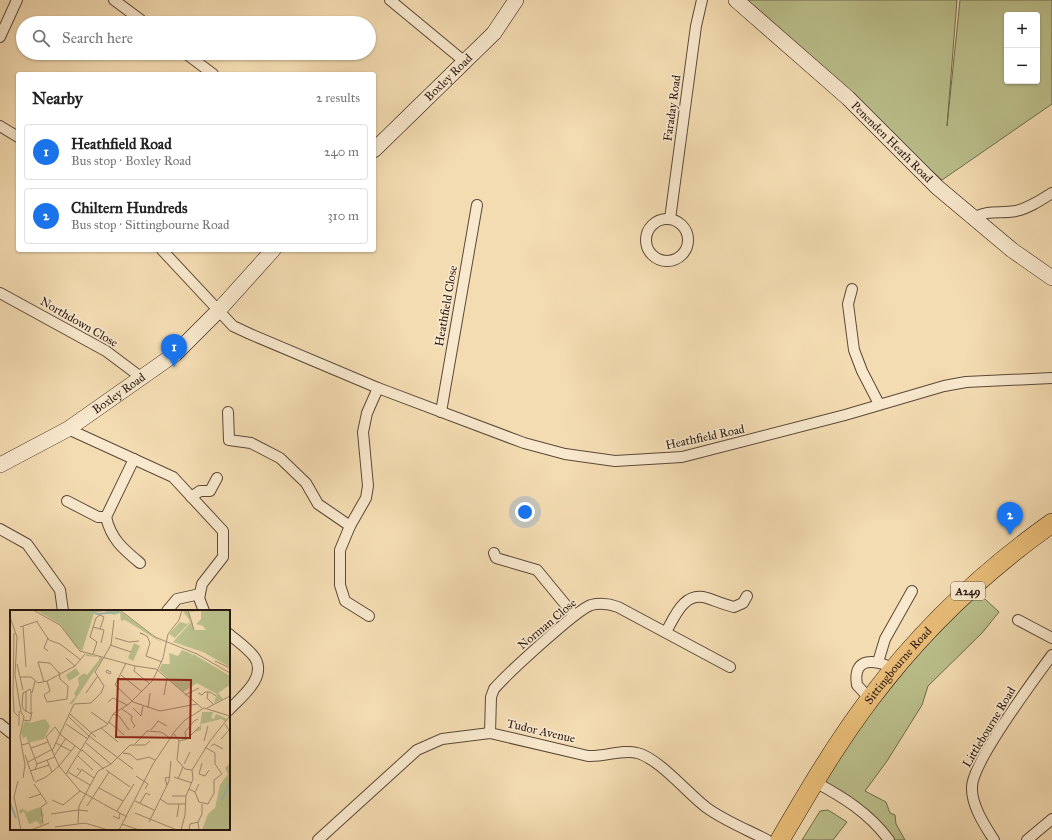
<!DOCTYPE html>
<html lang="en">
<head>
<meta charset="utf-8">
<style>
  :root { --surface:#fff; --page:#f6f6f6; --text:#222; --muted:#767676; --line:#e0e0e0; --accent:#1a73e8 }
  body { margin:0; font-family:"IM FELL Great Primer",serif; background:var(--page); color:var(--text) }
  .controls { position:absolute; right:12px; top:12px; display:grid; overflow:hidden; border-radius:4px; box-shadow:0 1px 3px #0004 }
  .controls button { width:36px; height:36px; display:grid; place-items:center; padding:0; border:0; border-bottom:1px solid var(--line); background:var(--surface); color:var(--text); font:20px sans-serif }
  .you { position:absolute; left:525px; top:512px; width:14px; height:14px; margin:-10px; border:3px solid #fff; border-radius:50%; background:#1a73e8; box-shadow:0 0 0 6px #1a73e833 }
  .badge { display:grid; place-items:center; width:26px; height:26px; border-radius:50%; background:var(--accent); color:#fff; font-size:13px; font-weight:700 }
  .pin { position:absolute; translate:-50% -33px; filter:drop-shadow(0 1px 2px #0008) }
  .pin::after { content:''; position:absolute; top:21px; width:14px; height:12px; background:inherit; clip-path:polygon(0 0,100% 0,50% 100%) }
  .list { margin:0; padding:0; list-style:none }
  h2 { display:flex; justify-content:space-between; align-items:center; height:52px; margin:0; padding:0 16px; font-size:17px }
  h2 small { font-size:13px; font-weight:400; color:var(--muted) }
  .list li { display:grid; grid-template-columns:26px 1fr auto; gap:12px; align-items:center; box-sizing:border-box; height:56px; margin:0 8px 8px; padding:0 8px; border:1px solid var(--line); border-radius:4px }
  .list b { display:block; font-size:15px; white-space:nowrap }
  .list p { margin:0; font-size:13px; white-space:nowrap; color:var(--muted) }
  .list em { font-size:13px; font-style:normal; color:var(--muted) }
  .icon { flex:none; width:22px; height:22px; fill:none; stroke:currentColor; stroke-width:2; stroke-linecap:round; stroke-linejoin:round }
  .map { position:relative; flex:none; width:1052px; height:840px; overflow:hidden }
  .search { position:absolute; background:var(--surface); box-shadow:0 1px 3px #0004; left:16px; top:16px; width:360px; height:44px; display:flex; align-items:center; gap:10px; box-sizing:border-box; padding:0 14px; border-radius:22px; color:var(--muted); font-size:15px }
  .panel { position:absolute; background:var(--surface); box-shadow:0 1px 3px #0004; left:16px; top:72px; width:360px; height:180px; border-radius:4px }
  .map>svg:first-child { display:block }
  .green { fill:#bbc08c; stroke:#726b4e; fill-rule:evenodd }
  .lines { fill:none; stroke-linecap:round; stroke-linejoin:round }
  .street-casing { stroke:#5b4838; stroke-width:12 }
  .secondary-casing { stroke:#28160f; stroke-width:16 }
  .highway-casing { stroke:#28160f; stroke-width:20 }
  .street { stroke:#f8e8cd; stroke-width:10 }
  .secondary { stroke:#f8e8cd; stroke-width:15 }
  .highway { stroke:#eabe79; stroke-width:19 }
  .labels { text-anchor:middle; stroke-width:3.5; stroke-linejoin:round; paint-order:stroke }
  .shield { fill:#f8e8cd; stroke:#665548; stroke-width:1 }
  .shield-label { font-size:11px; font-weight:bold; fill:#28160f }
  .street-label { font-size:12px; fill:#28160f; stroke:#f8e8cd }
  .inset-river { fill:none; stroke:#9cbbae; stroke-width:2 }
  .inset-road { fill:none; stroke:#a28d71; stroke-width:1 }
  .view { fill:#8f2418; fill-opacity:0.15; stroke:#8f2418; stroke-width:2 }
  .inset-edge { fill:none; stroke:#28160f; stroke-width:2 }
</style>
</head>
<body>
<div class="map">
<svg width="1052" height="840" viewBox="0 0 1052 840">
  <rect width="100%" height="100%" fill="#f4dcb2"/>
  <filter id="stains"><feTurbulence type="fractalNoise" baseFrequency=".005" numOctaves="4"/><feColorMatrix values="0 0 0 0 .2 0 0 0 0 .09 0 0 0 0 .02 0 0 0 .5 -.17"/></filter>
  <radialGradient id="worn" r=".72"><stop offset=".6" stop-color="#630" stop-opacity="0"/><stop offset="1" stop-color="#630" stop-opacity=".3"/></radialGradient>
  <g class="green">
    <path d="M742,0H957L947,126L960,0H1052V104L942,180ZM1007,15H1037V81H1007Z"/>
    <polygon points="972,587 999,612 982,633 928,686 922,705 887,761 865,791 886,802 890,813 895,815 896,824 905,840 889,840 881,830 815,782"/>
    <polygon points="828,810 847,822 833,840 802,840 820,811"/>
  </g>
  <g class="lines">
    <g class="street-casing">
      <g id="street">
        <polyline points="114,0 145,23"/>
        <polyline points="390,0 465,62"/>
        <polyline points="0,37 17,0"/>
        <polyline points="185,53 213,74"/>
        <polyline points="0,126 18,137"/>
        <path d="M973,218C991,209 998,214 1016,211C1029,208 1041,200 1052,193"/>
        <circle cx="667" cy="240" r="21"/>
        <polyline points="670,219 696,26 702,0"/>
        <polyline points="162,250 233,326 250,334 378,388 524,443 565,454 615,461 682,457 845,415 944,386 966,382 1052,378"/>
        <polyline points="852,289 848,304 854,350 862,371 879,404"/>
        <polyline points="0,293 106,351 142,378"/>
        <polyline points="228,412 229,440 251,443 280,458 306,483 318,504 350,526 366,498 368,486 363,432 367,413 378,388"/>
        <polyline points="441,412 477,205"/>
        <polyline points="68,429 173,477 223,531 223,557 202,584 199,598 204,611"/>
        <polyline points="191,497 200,491 210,491 217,478"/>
        <polyline points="67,501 98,517 106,517 134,459"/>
        <path d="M106,517C111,539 123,549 140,563"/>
        <polyline points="350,526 340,550 340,585 345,601 369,616"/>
        <polyline points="0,529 27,544 60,590 63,611"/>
        <polyline points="494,553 496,558 537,570 574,615"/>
        <polyline points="167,611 177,599 200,594"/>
        <polyline points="1018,620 1052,638"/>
        <path d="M666,632C675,616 684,591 707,598C716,601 725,605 734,607L743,603L747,596"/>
        <path d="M229,634C237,641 249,649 255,658C267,678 241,697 229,710"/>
        <polyline points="878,662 885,639 912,591"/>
        <path d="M870,699L857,685C852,656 876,659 894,669"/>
        <polyline points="0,724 11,733"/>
        <path d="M490,733L491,697L494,689C506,675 576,610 591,605C600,603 610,604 618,607L730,667"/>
        <path d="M815,782C843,797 869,813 889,840"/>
        <path d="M318,840L417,750L442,739L490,733L588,756C605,757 622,749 637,753C659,758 689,795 707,808C725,821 748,830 767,840"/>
        <path d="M994,840C985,826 971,805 972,787C972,763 1035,678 1052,655"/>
        <polyline points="1027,840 1052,819"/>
      </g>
    </g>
    <g class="secondary-casing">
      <g id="secondary">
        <path id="s1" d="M736,0L848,98L937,187L1012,250L1052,278"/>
        <path id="s2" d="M374,150L494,33L516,0"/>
        <path id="s3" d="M0,465L68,429L175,354L218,311L273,250"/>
      </g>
    </g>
    <g class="highway-casing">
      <g id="highway">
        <path id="s4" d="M780,840C808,792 836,744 870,699C921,631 983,572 1052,523"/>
      </g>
    </g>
    <use href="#street" class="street"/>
    <use href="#secondary" class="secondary"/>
    <use href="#highway" class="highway"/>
  </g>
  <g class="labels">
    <rect class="shield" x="951" y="582" width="34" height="18" rx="3"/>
    <g class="shield-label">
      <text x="968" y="595">A249</text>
    </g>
    <g class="street-label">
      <text dy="4" stroke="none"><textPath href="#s2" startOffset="104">Boxley Road</textPath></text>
      <text transform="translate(672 108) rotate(-82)" y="4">Faraday Road</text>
      <text dy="4" stroke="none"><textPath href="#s1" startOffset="211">Penenden Heath Road</textPath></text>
      <text transform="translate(446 306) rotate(-80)" y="4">Heathfield Close</text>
      <text transform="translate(79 322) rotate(30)" y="4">Northdown Close</text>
      <text dy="4" stroke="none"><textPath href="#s3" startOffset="139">Boxley Road</textPath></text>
      <text transform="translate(705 437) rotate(-12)" y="4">Heathfield Road</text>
      <text transform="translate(547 624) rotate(-40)" y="4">Norman Close</text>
      <text dy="4" stroke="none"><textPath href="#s4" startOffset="211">Sittingbourne Road</textPath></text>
      <text transform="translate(989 727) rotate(-59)" y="4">Littlebourne Road</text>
      <text transform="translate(541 731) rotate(13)" y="4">Tudor Avenue</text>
    </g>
  </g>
  <g transform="translate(10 610)">
    <rect width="220" height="220" fill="#f4dcb2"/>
    <path d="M26,0H109L154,34L115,10L111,11L110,3L104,5L94,1L84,3L72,41L66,37L50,14ZM172,0H178L181,11L165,28L159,24L170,12L177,14L180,11ZM179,0H220V57L193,42L163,32L182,11L184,20H196L193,16L186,14L191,9V1L180,2ZM124,33L130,36L123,51L118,48ZM172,40L182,44L181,48L183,44L220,66V75L208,83L213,89L204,93L207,84L187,73L173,82L149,60L152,54H160L159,43L168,46ZM76,44L93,48L62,94H59L66,86L64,84L69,75L68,68L74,63L77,65L89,50V47L76,46ZM66,58L70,64L59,71L56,65ZM192,102H203L201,108L204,109L206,104L217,109L216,112L211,109L191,114V120L185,122L190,116ZM35,109L40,116L34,129L18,133L16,126L13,129L11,122L15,111L20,113ZM220,153V220H192L198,204L205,198L210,175L218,164L215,158ZM30,197L34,206L30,208L33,210L31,216L27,211L19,214L14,201L10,204L9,200L14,199L17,202Z" fill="#bbc08c"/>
    <path class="inset-river" d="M80,0L87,4L109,2M212,190L220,173M0,193L6,208"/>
    <path class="inset-road" d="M23,0L50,15L70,41L125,56L146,59L192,98M110,0L145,27L187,44L220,63M178,0L184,20M0,7L7,27L5,65L11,102L14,107L10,126L15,155L13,168M27,12L39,30L50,34L71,50M13,16L16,57M10,17L28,11M83,17L94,20L91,33M4,23L3,83L4,102L8,106M133,24L130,23L137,26L140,33L136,46L152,52M38,28L34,38L38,41M105,28L119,32L129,31M100,35L121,42M83,44L87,32L80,27L86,8L90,5L94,7L90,19M94,47L101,35L104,10M56,48L65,56M205,51L220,58M116,53L105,75L123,92L150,101L187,94M7,54L13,80M125,56L124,61L140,74M97,60L101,62L100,64L96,62ZM111,65L131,81M10,67H21L28,73L37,71L65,56L75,44M37,71L40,81L34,85L37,92L57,89L58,76L50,69L49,62M34,72L28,52L40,53L49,63M20,79L21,82V104L13,99L12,95L13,83ZM198,82L197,88L203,94M22,83L25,71M76,83L87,67M188,83L192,85L195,82H200L206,86M154,85L157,68M175,85L189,78M98,92L103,88L117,95M123,98L131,106L133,96M138,98L140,83M194,98L220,106M197,98L220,86M112,99L122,106L121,110L125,116L123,118M16,102V81M81,102L98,114M60,104L86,127M103,104L109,106L119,120M59,107L79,126M13,110L20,111L22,102M99,112L114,125M56,114L78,129M9,116V101M91,118L108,132M141,120L148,111L157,116M164,124L169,131L167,150L175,159L182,160L200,131L219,107M79,126L123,159M176,129L175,122L184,111L188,109M211,129L219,120L215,114M169,131L177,129L189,117M194,131L198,116M46,133L61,141M76,133L101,154M125,134L137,121L151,122L160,128M12,135L19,133L27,154L25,160M65,136L49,156L36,127L45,117L51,125L72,141M201,136L204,134L213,139M21,138L38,132M72,140L94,159M42,141L64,94L81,93L91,83L94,76L85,62L94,47M113,143L120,144L127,150L139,147L145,150M15,145L24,171M44,146L56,128M68,146L83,160M37,150L42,162M18,152L41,140M192,153L189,164L195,166L199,160M27,154L45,147M174,154L180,142M71,159L84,168M96,160L120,177M20,161L39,155M58,162L80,175M56,164L81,123L97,115L104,103L119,94L143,70L153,48L158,24L169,10L172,0M126,166L138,174L135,179M66,167L71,161L67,158M164,167L182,173M168,169L173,157M8,171L4,187L11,220M25,172L36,167L49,156L70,181L117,207M24,174L37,193L31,197L33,214M157,175L155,168L160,167M89,178L113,191M179,179L185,182L189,174M185,182L189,192L198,194L204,183V170L212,164L205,154V143L195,137M162,186H176M19,188L31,184M150,189L158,194H176M42,190L53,195L70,181M125,191L144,200M130,193L136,183L140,185M77,196L99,162M107,201L124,174M125,203L167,220M41,204L68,200L78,201M103,206L109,209L110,203M167,207L169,194M139,212L159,171L161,151M68,213L69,196L88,161L101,154L120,135H135L140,131M112,214L129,220M45,217L75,213L98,220M21,220L39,213M109,220L143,154L165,121L175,110L194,98M171,220L175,205L176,186L183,169L182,160M179,220L180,214L188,212M189,220L188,212L192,204V194"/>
    <path class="view" d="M108,69L181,70L180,128L106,127Z"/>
    <rect width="220" height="220" class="inset-edge"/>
  </g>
  <rect width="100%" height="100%" filter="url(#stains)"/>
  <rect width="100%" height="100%" fill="url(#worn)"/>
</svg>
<div class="controls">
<button>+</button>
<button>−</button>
</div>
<div class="you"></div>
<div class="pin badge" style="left:174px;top:367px">1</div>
<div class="pin badge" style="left:1010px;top:535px">2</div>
<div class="search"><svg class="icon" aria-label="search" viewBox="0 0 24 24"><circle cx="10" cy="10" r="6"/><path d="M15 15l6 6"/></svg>Search here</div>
<section class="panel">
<h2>Nearby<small>2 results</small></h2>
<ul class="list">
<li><span class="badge">1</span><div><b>Heathfield Road</b><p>Bus stop · Boxley Road</p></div><em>240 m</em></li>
<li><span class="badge">2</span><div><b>Chiltern Hundreds</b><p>Bus stop · Sittingbourne Road</p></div><em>310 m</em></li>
</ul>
</section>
</div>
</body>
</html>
